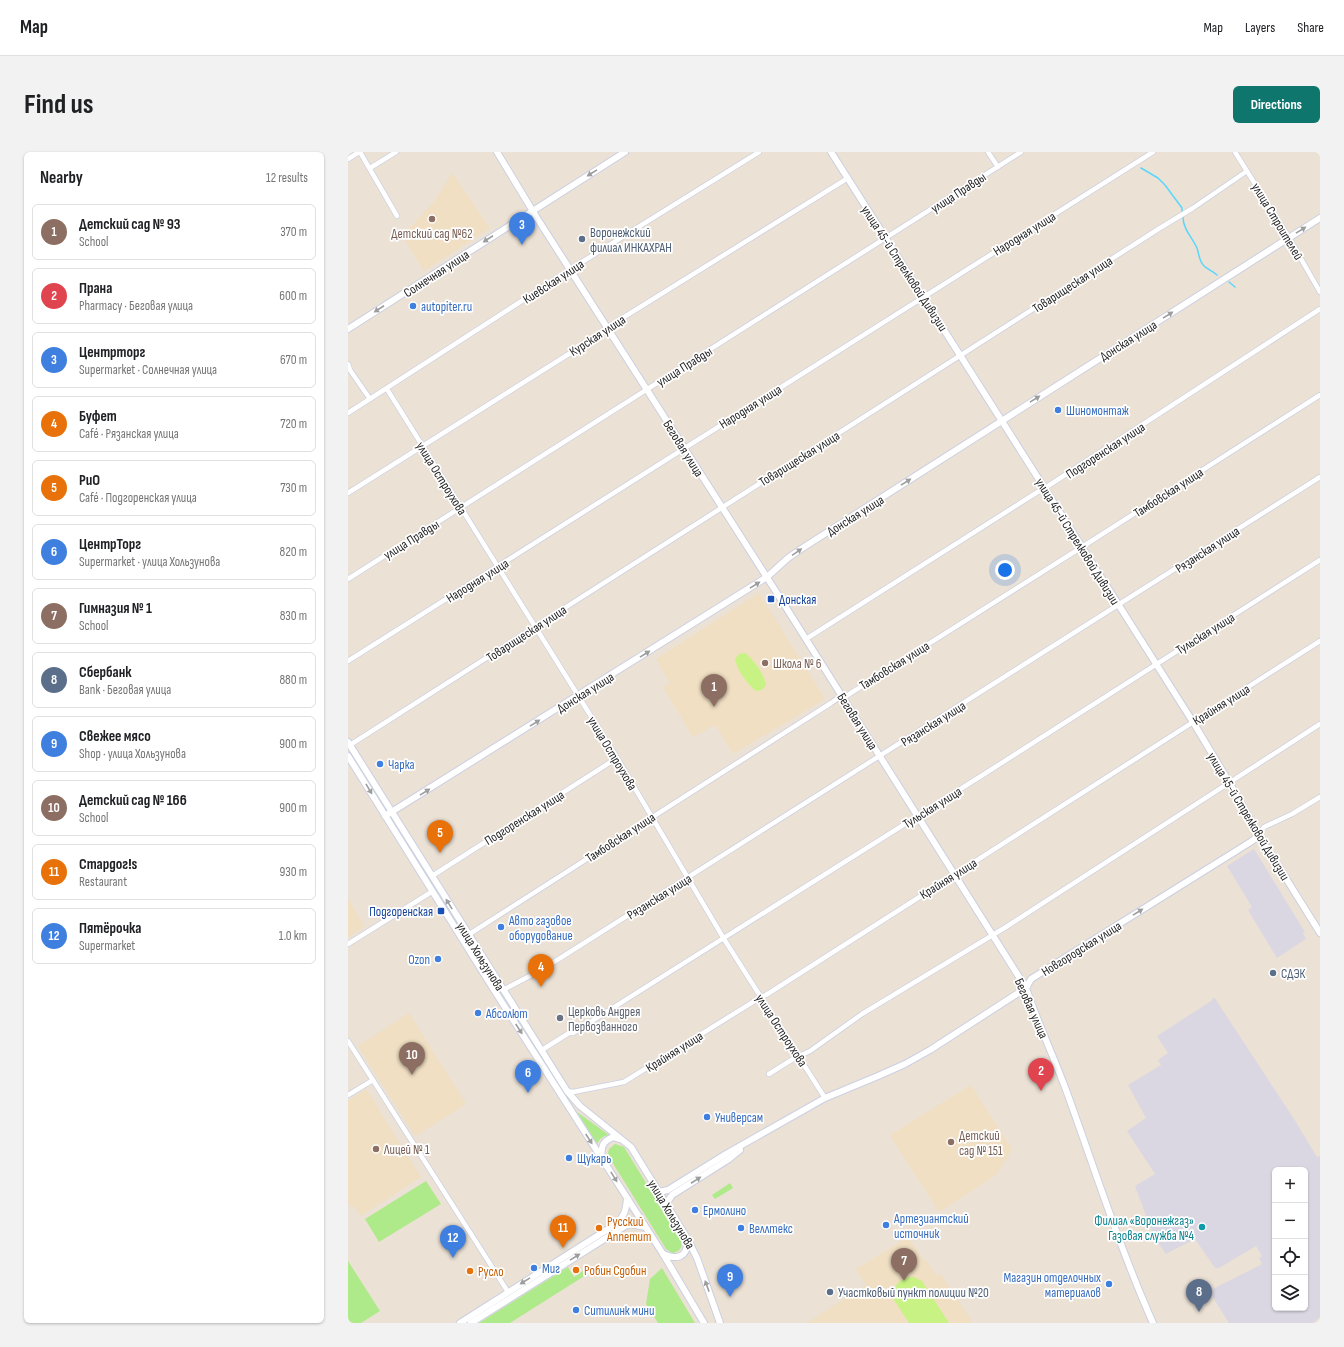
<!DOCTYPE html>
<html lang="en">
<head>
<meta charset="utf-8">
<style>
  :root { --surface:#fff; --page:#f2f2f2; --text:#202124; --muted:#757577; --line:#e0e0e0; --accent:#0f766e }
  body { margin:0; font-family:"Sofia Sans Condensed",sans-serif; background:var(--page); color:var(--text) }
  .controls { position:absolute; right:12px; bottom:12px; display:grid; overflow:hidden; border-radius:6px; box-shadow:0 1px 3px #0004 }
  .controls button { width:36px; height:36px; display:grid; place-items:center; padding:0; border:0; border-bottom:1px solid var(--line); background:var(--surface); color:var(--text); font:20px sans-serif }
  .you { position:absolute; left:657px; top:418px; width:14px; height:14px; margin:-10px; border:3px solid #fff; border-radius:50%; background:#1a73e8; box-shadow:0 0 0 6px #1a73e833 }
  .badge { display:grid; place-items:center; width:26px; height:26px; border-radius:50%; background:var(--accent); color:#fff; font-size:13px; font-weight:700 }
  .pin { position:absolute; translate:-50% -33px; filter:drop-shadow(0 1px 2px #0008) }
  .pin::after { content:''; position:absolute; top:21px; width:14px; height:12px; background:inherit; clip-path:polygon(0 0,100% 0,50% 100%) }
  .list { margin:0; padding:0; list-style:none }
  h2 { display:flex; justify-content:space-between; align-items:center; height:52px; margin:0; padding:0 16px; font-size:17px }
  h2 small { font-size:13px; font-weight:400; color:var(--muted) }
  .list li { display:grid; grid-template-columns:26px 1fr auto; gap:12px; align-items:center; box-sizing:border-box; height:56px; margin:0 8px 8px; padding:0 8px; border:1px solid var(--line); border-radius:6px }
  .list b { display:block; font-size:15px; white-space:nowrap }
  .list p { margin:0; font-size:13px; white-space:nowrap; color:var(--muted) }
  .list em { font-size:13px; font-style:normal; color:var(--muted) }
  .icon { flex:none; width:22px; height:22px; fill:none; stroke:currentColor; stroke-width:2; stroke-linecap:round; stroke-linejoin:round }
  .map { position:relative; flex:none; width:972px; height:1171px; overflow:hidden; border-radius:6px }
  header { display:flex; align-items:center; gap:24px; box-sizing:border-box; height:56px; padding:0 20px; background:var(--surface); border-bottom:1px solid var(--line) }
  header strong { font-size:19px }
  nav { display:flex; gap:22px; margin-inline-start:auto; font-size:14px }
  .intro { display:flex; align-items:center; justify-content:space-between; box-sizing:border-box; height:96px; padding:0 24px }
  h1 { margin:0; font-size:28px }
  .button { padding:10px 18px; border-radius:6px; background:var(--accent); color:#fff; font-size:14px; font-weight:700 }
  main { display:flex; gap:24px; padding:0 24px }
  aside { flex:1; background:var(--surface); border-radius:6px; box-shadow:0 1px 3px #0004 }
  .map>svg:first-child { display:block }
  .industrial { fill:#dad7e2; fill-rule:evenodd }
  .education { fill:#f0dfc2 }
  .green { fill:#afea8a }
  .pitch { fill:#c8f384 }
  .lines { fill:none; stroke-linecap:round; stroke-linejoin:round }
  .stream { stroke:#5ad7fc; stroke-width:1.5 }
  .street-casing { stroke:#cbd0e2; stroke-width:6 }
  .secondary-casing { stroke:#cbd0e2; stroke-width:8 }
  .street { stroke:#fff; stroke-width:4.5 }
  .secondary { stroke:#fff; stroke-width:6 }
  .oneway { fill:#9d9d9d }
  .education-dot { fill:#8d6e63; stroke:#fff; stroke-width:1.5 }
  .service-dot { fill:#5c6f8a; stroke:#fff; stroke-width:1.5 }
  .shop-dot { fill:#3f7fe0; stroke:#fff; stroke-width:1.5 }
  .transit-dot { fill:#1a4fb4; stroke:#fff; stroke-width:1.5 }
  .worship-dot { fill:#6b7280; stroke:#fff; stroke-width:1.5 }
  .culture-dot { fill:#0f9aa8; stroke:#fff; stroke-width:1.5 }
  .food-dot { fill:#e8710a; stroke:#fff; stroke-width:1.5 }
  .labels { text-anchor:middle; stroke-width:3.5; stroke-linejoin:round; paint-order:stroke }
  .street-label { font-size:13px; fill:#262626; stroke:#fff }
  .service-label { font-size:13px; fill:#4e5e75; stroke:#fff; text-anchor:start }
  .education-label { font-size:13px; fill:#785e54; stroke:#fff; text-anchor:start }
  .shop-label { font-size:13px; fill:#366cbe; stroke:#fff; text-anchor:start }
  .transit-label { font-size:13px; fill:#164399; stroke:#fff; text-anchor:start }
  .worship-label { font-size:13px; fill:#5b616d; stroke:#fff; text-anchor:start }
  .culture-label { font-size:13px; fill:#0d838f; stroke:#fff; text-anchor:end }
  .food-label { font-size:13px; fill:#c56008; stroke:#fff; text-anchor:start }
</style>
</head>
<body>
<header>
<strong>Map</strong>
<nav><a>Map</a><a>Layers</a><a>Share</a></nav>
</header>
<div class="intro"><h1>Find us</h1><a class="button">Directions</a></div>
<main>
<aside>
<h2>Nearby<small>12 results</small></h2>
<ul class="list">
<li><span class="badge" style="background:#8d6e63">1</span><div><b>Детский сад № 93</b><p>School</p></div><em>370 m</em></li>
<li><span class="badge" style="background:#e0444e">2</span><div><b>Прана</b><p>Pharmacy · Беговая улица</p></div><em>600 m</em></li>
<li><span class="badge" style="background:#3f7fe0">3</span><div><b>Центрторг</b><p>Supermarket · Солнечная улица</p></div><em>670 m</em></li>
<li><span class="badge" style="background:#e8710a">4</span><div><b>Буфет</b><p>Café · Рязанская улица</p></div><em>720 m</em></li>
<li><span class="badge" style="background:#e8710a">5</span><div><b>РиО</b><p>Café · Подгоренская улица</p></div><em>730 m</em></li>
<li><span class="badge" style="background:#3f7fe0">6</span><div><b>ЦентрТорг</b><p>Supermarket · улица Хользунова</p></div><em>820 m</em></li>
<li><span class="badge" style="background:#8d6e63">7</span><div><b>Гимназия № 1</b><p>School</p></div><em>830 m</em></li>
<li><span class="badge" style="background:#5c6f8a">8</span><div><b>Сбербанк</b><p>Bank · Беговая улица</p></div><em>880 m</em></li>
<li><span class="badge" style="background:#3f7fe0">9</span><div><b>Свежее мясо</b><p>Shop · улица Хользунова</p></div><em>900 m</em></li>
<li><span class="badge" style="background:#8d6e63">10</span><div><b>Детский сад № 166</b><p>School</p></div><em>900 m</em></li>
<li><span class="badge" style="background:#e8710a">11</span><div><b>Стардог!s</b><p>Restaurant</p></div><em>930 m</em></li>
<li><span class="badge" style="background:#3f7fe0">12</span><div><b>Пятёрочка</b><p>Supermarket</p></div><em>1.0 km</em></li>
</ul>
</aside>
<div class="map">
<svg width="972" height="1171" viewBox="0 0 972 1171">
  <rect width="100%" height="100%" fill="#ebe1d5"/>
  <g class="industrial">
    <polygon points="906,697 957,780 955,781 958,787 929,806 900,758 904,755 879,714"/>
    <path d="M866,845L946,967L969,1005L972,1004V1165L965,1171H881L861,1139L914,1112L911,1106L914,1104L908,1094L871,1116H867L847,1087L818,1102L806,1085L787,1034L807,1022L779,979L798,966L780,933L813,913L810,908L820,901L809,884L863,849ZM927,1018H957V1156H927Z"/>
  </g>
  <g class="education">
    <polygon points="104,21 142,76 76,119 54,84 86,50"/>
    <polygon points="411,441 477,547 385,602 369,575 365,574 345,585 315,535 322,531 308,507"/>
    <polygon points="0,747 17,774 0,785"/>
    <polygon points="61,861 118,952 67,984 10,894"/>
    <polygon points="623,933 664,997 648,1023 591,1060 542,983"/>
    <polygon points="18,937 73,1025 13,1064 6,1054 3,1055 0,1051 0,949"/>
    <polygon points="560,1085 576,1109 578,1108 589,1124 593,1122 625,1171 459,1171 518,1133 508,1117"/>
  </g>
  <g class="green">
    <path d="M229,960L261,983C255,984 252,986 249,992Z"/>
    <path d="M267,992L276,995L333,1088C335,1095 332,1100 324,1101L318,1097L261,1005L260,1001L261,997Z"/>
    <polygon points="78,1029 93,1052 31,1090 17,1067"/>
    <polygon points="382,1031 385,1036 367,1047 364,1043"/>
    <polygon points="0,1109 32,1159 13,1171 0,1171"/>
    <polygon points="220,1115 226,1125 235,1119 238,1123 162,1171 131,1171"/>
    <polygon points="314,1116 347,1171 310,1171 298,1152 302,1127"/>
  </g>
  <g class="pitch">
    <path d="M397,501C406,508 416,522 418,533L414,538L408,539C399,532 389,518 387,507L391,502Z"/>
    <path d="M560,1125H566L574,1129L601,1171H561L546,1148C544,1136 549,1129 560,1125Z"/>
  </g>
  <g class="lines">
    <g class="stream">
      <polyline points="793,16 810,26 817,33 834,56 834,61"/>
      <path d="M835,65C835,77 844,85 849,96C851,102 851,109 856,114C859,117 865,119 869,123"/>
      <polyline points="881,130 887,135"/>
    </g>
    <g class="street-casing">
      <g id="street">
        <polyline points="12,0 49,64"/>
        <polyline points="640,0 650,15"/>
        <polyline points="887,0 941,86 972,140"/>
        <polyline points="0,7 11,0"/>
        <polyline points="22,16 48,0"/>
        <polyline points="0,212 2,218 22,247"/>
        <polyline points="39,237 269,606 376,787 477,946"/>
        <polyline points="0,261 234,110 411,0"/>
        <polyline points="0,341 251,183 260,175 500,26"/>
        <polyline points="0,427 673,0"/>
        <polyline points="458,487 688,341 697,336 972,157"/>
        <polyline points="0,509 805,0"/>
        <polyline points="2,593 812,76 845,56 899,19"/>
        <polyline points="911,683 916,675 944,662 972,645"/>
        <polyline points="84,724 269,606"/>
        <polyline points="120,783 483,551 490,546 495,546 734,395 972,243"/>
        <polyline points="0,792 85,739"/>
        <polyline points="155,838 195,817 972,325"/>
        <polyline points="0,889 160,1140"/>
        <polyline points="194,898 221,881 225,881 641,619 972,408"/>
        <polyline points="421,922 445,907 462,899 514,862 658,775 972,572"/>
        <polyline points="219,939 225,940 276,930 413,845 418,843 972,489"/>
        <polyline points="0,943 25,928"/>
      </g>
    </g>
    <g class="secondary-casing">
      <g id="secondary">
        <path d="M149,0L189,66L427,438L678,836C691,875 709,911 722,949C749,1024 773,1099 805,1171"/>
        <polyline points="483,0 845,570 881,630 911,683 972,781"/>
        <polyline points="0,177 277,0"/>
        <polyline points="0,590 219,939 232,954 283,995 339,1086 349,1106 372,1171"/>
        <polyline points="0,604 146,838 315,1102 356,1171"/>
        <polyline points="37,664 419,425 440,406 453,397 972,66"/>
        <path d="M253,1005C254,993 254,990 265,985L271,987"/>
        <polyline points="310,1040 320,1038 378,1002 477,946 530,924 557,912 582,898 678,836 683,827 904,689 911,683"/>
        <polyline points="318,1052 324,1043 381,1007 392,998"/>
        <path d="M315,1102C328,1108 340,1106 339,1089"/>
        <path d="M112,1171L268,1072C277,1063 278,1058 279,1046"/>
        <polyline points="123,1171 277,1074 283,1072 297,1075"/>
      </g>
    </g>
    <use href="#street" class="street"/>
    <use href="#secondary" class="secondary"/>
  </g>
  <defs><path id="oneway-solid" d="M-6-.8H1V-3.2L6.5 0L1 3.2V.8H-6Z"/></defs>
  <g class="oneway">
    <use href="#oneway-solid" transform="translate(244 21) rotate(148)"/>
    <use href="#oneway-solid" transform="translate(953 78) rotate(-32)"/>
    <use href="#oneway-solid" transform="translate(140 87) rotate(147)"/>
    <use href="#oneway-solid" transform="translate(31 157) rotate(147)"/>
    <use href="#oneway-solid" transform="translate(820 163) rotate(-32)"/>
    <use href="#oneway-solid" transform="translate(687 247) rotate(-32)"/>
    <use href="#oneway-solid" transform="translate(558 330) rotate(-32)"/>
    <use href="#oneway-solid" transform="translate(449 400) rotate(-35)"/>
    <use href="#oneway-solid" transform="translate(407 433) rotate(-32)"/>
    <use href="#oneway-solid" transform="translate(297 502) rotate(-32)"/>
    <use href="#oneway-solid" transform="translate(187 571) rotate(-32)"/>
    <use href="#oneway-solid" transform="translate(21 637) rotate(59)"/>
    <use href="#oneway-solid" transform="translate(77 640) rotate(-32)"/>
    <use href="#oneway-solid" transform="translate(101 752) rotate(-122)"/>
    <use href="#oneway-solid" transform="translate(790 760) rotate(-32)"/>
    <use href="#oneway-solid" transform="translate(171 877) rotate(57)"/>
    <use href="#oneway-solid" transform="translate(241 987) rotate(57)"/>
    <use href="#oneway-solid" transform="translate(266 1025) rotate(58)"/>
    <use href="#oneway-solid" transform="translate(348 1028) rotate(-33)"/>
    <use href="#oneway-solid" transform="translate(227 1105) rotate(-32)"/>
    <use href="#oneway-solid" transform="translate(177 1129) rotate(148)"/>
    <use href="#oneway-solid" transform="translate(359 1134) rotate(-110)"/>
  </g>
  <g class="education-dot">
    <circle cx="84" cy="67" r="4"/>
    <circle cx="417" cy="511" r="4"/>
    <circle cx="603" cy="990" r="4"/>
    <circle cx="28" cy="997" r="4"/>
  </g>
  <g class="service-dot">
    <circle cx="234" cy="87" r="4"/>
    <circle cx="925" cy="821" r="4"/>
    <circle cx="482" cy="1140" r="4"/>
  </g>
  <g class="shop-dot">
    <circle cx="65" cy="154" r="4"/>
    <circle cx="710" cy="258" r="4"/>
    <circle cx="32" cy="612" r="4"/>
    <circle cx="153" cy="775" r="4"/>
    <circle cx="90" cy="807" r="4"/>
    <circle cx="130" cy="861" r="4"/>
    <circle cx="359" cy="965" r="4"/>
    <circle cx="221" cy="1006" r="4"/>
    <circle cx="347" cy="1058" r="4"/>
    <circle cx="538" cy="1073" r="4"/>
    <circle cx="393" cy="1076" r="4"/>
    <circle cx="186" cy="1116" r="4"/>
    <circle cx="761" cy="1132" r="4"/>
    <circle cx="228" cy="1158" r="4"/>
  </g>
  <g class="transit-dot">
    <rect x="419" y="443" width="8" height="8" rx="2"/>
    <rect x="89" y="755" width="8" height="8" rx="2"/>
  </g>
  <circle class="worship-dot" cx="212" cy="866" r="4"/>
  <circle class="culture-dot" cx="854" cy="1075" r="4"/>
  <g class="food-dot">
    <circle cx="251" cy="1076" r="4"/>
    <circle cx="228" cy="1118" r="4"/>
    <circle cx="122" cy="1119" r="4"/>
  </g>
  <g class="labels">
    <g class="street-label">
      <text transform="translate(610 40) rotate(-33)" y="5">улица Правды</text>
      <text transform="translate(930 69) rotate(59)" y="5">улица Строителей</text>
      <text transform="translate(676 81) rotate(-32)" y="5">Народная улица</text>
      <text transform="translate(557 116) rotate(57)" y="5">улица 45-й Стрелковой Дивизии</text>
      <text transform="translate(88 121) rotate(-33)" y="5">Солнечная улица</text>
      <text transform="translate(205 129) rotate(-33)" y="5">Киевская улица</text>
      <text transform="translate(724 132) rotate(-33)" y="5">Товарищеская улица</text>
      <text transform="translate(249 183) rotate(-33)" y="5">Курская улица</text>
      <text transform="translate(780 188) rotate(-32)" y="5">Донская улица</text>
      <text transform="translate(336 214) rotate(-32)" y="5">улица Правды</text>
      <text transform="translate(402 254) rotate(-32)" y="5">Народная улица</text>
      <text transform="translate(336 296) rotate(58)" y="5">Беговая улица</text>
      <text transform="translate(757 298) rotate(-33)" y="5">Подгоренская улица</text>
      <text transform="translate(451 306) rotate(-32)" y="5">Товарищеская улица</text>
      <text transform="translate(94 326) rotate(58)" y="5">улица Остроухова</text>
      <text transform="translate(820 340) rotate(-33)" y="5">Тамбовская улица</text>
      <text transform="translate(507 363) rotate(-32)" y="5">Донская улица</text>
      <text transform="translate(63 387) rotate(-32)" y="5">улица Правды</text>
      <text transform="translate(730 389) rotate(58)" y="5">улица 45-й Стрелковой Дивизии</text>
      <text transform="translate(859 397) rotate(-33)" y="5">Рязанская улица</text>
      <text transform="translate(129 428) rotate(-32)" y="5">Народная улица</text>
      <text transform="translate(178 481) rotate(-33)" y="5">Товарищеская улица</text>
      <text transform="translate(857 481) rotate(-32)" y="5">Тульская улица</text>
      <text transform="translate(546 513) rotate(-32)" y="5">Тамбовская улица</text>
      <text transform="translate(237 540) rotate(-32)" y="5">Донская улица</text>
      <text transform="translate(873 552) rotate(-32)" y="5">Крайняя улица</text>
      <text transform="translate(510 569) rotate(58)" y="5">Беговая улица</text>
      <text transform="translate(585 571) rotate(-32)" y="5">Рязанская улица</text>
      <text transform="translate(265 601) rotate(59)" y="5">улица Остроухова</text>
      <text transform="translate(584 655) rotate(-32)" y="5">Тульская улица</text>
      <text transform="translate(901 664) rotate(59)" y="5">улица 45-й Стрелковой Дивизии</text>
      <text transform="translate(176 665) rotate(-32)" y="5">Подгоренская улица</text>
      <text transform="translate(272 685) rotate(-33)" y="5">Тамбовская улица</text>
      <text transform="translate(600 726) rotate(-32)" y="5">Крайняя улица</text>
      <text transform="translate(311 744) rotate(-32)" y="5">Рязанская улица</text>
      <text transform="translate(733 796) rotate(-32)" y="5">Новгородская улица</text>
      <text transform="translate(133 804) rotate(58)" y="5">улица Хользунова</text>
      <text transform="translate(684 856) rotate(66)" y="5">Беговая улица</text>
      <text transform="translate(434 878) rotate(57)" y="5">улица Остроухова</text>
      <text transform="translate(326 899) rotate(-32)" y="5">Крайняя улица</text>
      <text transform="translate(324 1062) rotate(59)" y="5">улица Хользунова</text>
    </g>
    <g class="service-label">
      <text x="242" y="85">Воронежский<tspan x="242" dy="15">филиал ИНКАХРАН</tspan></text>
      <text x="933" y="826">СДЭК</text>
      <text x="490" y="1145">Участковый пункт полиции №20</text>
    </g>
    <g class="education-label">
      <text x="84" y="86" text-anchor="middle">Детский сад №62</text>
      <text x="425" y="516">Школа № 6</text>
      <text x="611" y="988">Детский<tspan x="611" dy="15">сад № 151</tspan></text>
      <text x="36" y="1002">Лицей № 1</text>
    </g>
    <g class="shop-label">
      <text x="73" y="159">autopiter.ru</text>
      <text x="718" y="263">Шиномонтаж</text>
      <text x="40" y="617">Чарка</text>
      <text x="161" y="773">Авто газовое<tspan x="161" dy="15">оборудование</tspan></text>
      <text x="82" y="812" text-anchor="end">Ozon</text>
      <text x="138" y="866">Абсолют</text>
      <text x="367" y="970">Универсам</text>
      <text x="229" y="1011">Щукарь</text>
      <text x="355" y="1063">Ермолино</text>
      <text x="546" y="1071">Артезиантский<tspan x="546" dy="15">источник</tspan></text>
      <text x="401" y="1081">Веллтекс</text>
      <text x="194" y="1121">Миг</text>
      <text x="753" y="1130" text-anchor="end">Магазин отделочных<tspan x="753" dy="15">материалов</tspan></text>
      <text x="236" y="1163">Ситилинк мини</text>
    </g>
    <g class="transit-label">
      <text x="431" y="452">Донская</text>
      <text x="85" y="764" text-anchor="end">Подгоренская</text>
    </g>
    <g class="worship-label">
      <text x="220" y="864">Церковь Андрея<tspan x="220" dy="15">Первозванного</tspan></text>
    </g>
    <g class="culture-label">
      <text x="846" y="1073">Филиал «Воронежгаз»<tspan x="846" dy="15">Газовая служба №4</tspan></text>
    </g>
    <g class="food-label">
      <text x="259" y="1074">Русский<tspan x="259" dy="15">Аппетит</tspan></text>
      <text x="236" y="1123">Робин Сдобин</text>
      <text x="130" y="1124">Русло</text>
    </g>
  </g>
</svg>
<div class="controls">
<button>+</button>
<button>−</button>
<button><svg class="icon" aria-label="locate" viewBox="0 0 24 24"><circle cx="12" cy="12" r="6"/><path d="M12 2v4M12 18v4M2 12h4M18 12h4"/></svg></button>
<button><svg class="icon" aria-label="layers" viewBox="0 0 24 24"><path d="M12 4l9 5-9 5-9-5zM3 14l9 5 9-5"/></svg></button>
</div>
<div class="you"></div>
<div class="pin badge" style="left:366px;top:555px;background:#8d6e63">1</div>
<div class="pin badge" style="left:693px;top:939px;background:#e0444e">2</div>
<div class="pin badge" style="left:174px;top:93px;background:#3f7fe0">3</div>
<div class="pin badge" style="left:193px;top:835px;background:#e8710a">4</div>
<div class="pin badge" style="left:92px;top:701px;background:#e8710a">5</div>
<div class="pin badge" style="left:180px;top:941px;background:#3f7fe0">6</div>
<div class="pin badge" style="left:556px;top:1129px;background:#8d6e63">7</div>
<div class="pin badge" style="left:851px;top:1160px;background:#5c6f8a">8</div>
<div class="pin badge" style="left:382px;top:1145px;background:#3f7fe0">9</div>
<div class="pin badge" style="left:64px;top:923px;background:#8d6e63">10</div>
<div class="pin badge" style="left:215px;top:1096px;background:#e8710a">11</div>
<div class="pin badge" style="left:105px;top:1106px;background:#3f7fe0">12</div>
</div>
</main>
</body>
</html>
